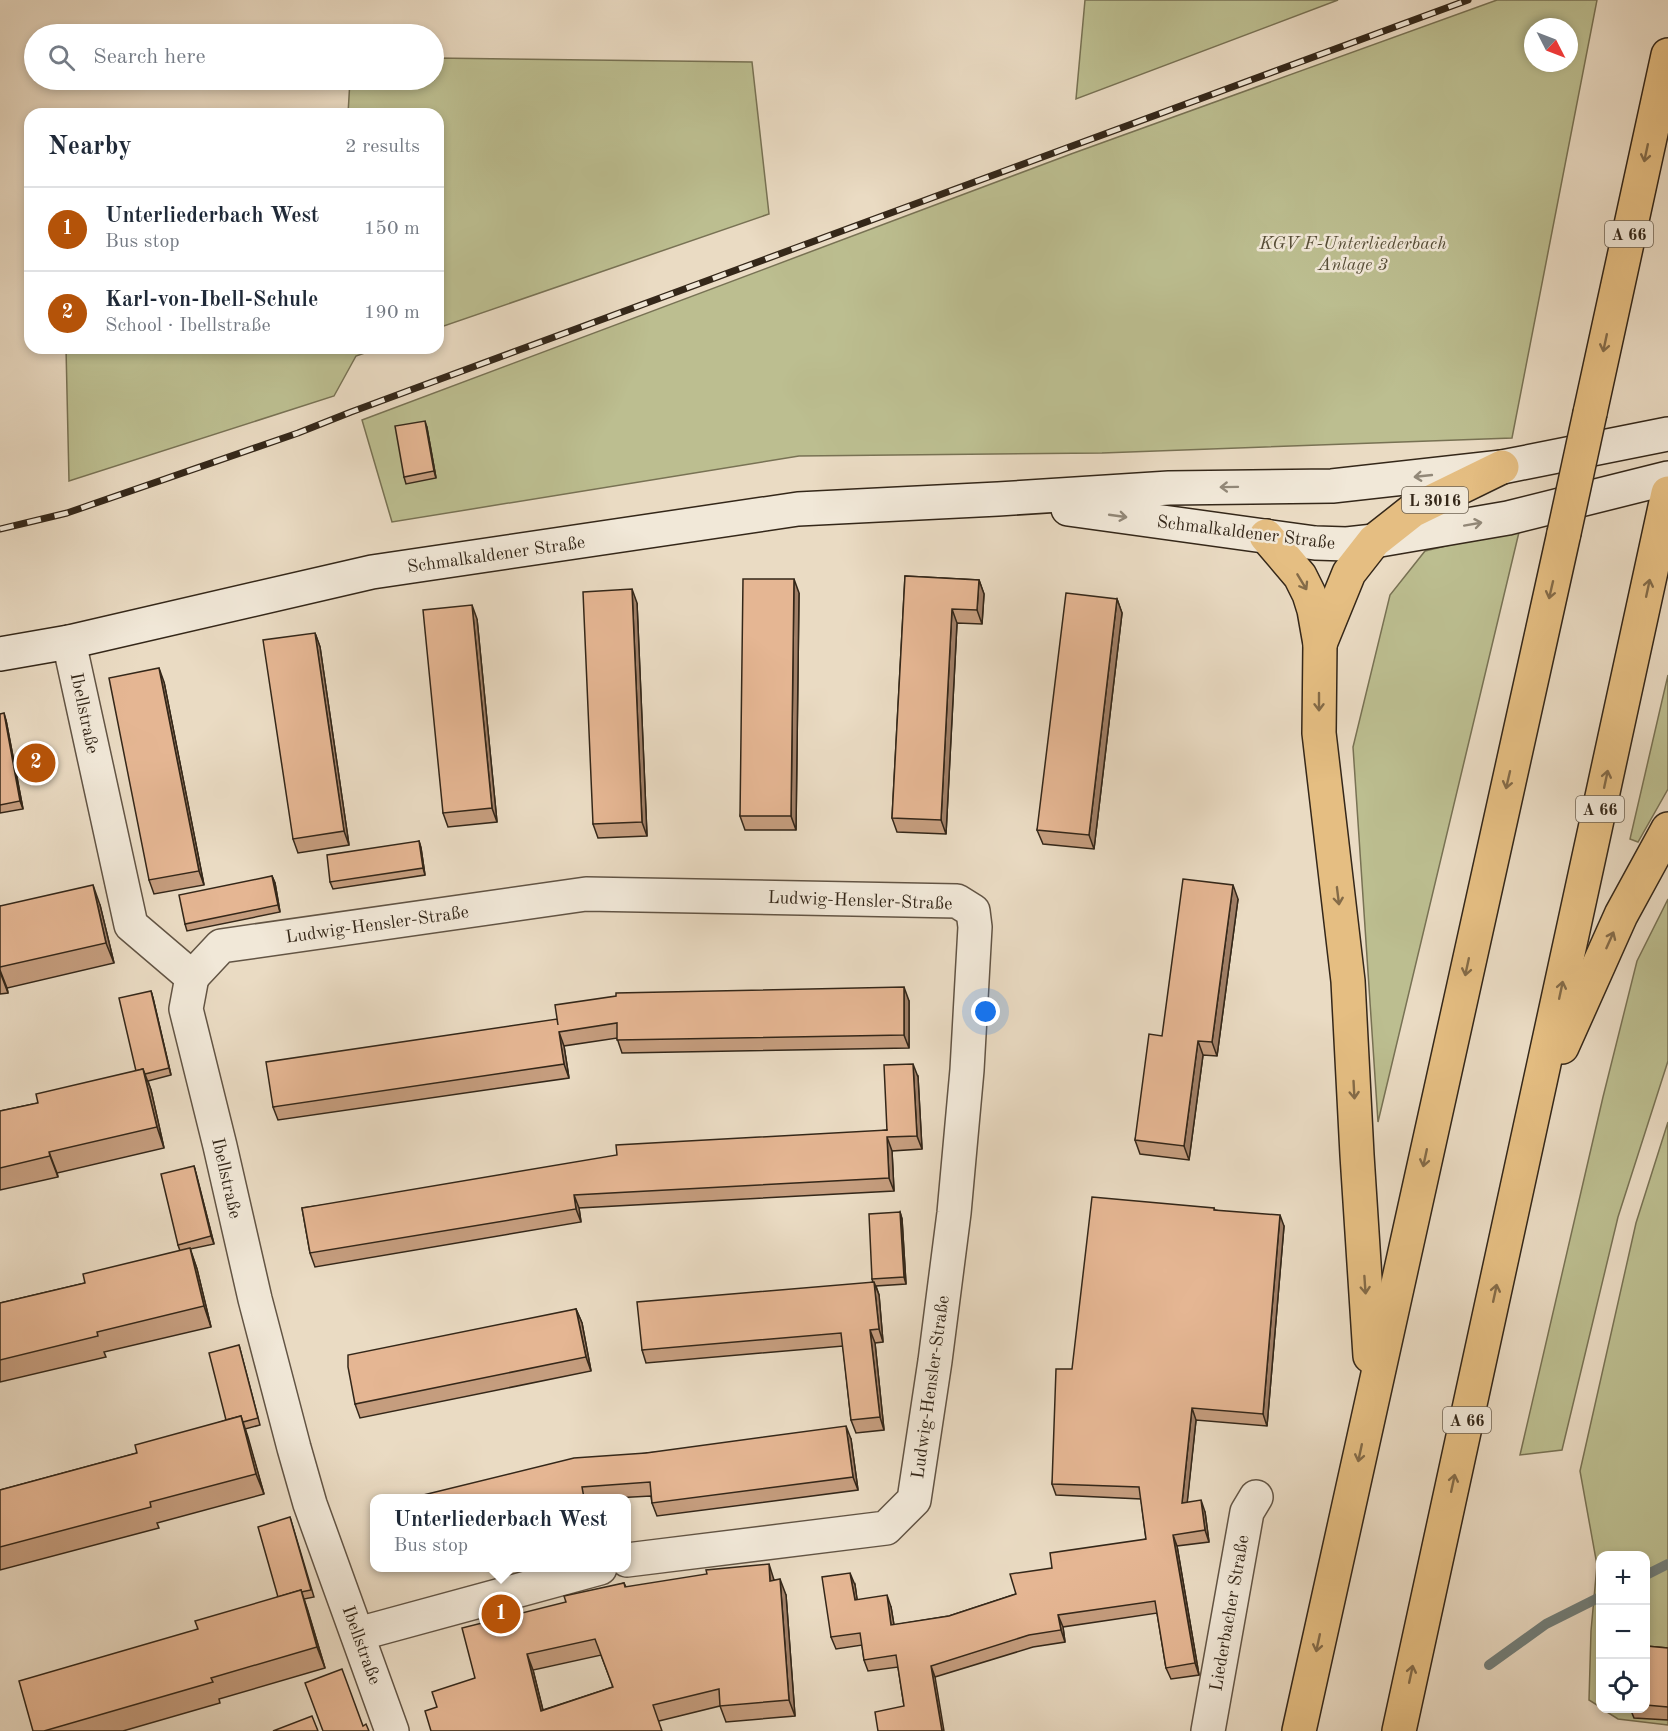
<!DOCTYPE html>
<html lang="en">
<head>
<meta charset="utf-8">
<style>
  :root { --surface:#fff; --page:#f2f2f3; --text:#1f2937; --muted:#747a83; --line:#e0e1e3; --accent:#b45309 }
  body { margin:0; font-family:"Old Standard TT",serif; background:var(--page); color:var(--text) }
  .controls { position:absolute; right:18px; bottom:18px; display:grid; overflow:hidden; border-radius:12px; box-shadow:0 3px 9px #0003 }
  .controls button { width:54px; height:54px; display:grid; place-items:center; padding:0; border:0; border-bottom:2px solid var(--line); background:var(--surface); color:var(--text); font:30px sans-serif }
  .compass { position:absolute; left:1524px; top:18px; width:54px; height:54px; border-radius:50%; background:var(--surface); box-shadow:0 3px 9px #0003; rotate:132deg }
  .you { position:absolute; left:986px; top:1012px; width:21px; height:21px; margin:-15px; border:4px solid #fff; border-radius:50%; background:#1a73e8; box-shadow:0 0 0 9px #1a73e833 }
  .badge { display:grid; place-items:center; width:39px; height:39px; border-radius:50%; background:var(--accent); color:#fff; font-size:20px; font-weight:700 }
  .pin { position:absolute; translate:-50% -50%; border:3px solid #fff; box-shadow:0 2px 6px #0006 }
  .popup { position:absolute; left:370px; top:1494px; width:261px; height:78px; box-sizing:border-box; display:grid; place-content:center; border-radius:12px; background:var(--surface); filter:drop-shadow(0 2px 4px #0005); font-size:20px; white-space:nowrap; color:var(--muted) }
  .popup b { font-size:22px; color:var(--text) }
  .popup::after { content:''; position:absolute; left:50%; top:100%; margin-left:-12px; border:12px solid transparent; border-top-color:var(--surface) }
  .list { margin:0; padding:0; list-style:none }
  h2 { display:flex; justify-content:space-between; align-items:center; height:78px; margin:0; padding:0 24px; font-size:26px }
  h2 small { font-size:20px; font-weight:400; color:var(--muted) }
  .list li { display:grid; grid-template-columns:39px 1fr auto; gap:18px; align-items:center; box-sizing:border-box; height:84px; padding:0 24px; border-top:2px solid var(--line) }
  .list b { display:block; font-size:22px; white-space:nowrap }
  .list p { margin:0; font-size:20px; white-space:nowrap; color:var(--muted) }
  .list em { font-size:20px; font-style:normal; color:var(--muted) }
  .icon { flex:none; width:33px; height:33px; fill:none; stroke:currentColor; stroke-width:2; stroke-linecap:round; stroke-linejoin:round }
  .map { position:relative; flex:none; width:1668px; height:1731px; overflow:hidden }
  .search { position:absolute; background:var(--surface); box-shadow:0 3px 9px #0003; left:24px; top:24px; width:420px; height:66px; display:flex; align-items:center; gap:15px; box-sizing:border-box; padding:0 21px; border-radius:33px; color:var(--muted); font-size:22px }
  .panel { position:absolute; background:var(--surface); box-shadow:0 3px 9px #0003; left:24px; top:108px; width:420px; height:246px; border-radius:18px }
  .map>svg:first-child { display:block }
  .green { fill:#bcbe90; stroke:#787254; stroke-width:1.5; fill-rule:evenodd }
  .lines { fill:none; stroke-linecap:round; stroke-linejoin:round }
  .stream { stroke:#727f7b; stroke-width:10 }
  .minor-casing { stroke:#625444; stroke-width:36 }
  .secondary-casing { stroke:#342719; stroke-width:36 }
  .motorway-casing { stroke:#342719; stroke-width:36 }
  .minor { stroke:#f1e8d8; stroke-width:33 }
  .secondary { stroke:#f1e8d8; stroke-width:33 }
  .motorway { stroke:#e5be82; stroke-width:33 }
  .rail-casing { stroke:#342719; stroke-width:7 }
  .rail { stroke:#f1e8d8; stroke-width:4.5; stroke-dasharray:14; stroke-linecap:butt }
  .motorway-bridge-casing { stroke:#342719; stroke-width:36; stroke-linecap:butt }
  .motorway-bridge { stroke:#e5be82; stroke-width:33 }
  .wall { fill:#c59d7e; stroke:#342719; stroke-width:1.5; fill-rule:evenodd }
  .shaded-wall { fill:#a07f67; stroke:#342719; stroke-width:1.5 }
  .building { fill:#e5b693; stroke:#342719; stroke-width:1.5; fill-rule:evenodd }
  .oneway { stroke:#846b48 }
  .oneway2 { stroke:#928878 }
  .labels { text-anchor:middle; stroke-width:5; stroke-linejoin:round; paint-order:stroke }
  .shield { fill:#f1e8d8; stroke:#6d6152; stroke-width:1.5 }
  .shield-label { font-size:16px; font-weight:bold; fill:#342719 }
  .park-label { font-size:18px; font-style:italic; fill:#564d37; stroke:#f1e8d8 }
  .street-label { font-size:18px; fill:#342719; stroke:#f1e8d8 }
</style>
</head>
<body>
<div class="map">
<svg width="1668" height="1731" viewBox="0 0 1668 1731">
  <rect width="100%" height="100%" fill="#eadbc3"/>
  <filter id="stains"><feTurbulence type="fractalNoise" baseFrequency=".00333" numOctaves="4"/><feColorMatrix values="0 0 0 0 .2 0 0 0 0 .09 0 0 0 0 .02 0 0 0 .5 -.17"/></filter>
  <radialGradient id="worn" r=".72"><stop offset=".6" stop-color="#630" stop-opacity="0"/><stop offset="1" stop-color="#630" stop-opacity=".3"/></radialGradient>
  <g class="green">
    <polygon points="1085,0 1338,0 1076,99"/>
    <path d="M1497,0H1597L1512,438L1102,453L799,456L392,522L362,420L1071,154ZM1533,27H1569V63H1533Z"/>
    <polygon points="434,58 752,62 769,214 438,328 438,114 348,114 350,80 434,80"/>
    <polygon points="66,348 379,348 356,356 334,396 69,481"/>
    <polygon points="1520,528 1378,1122 1353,747 1390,595 1425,551"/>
    <polygon points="1668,675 1668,789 1638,842 1630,839"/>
    <polygon points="1668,899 1668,1061 1618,1217 1562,1450 1520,1455 1603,1097 1637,961"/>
    <polygon points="1668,1122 1668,1725 1618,1719 1602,1709 1646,1708 1646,1556 1600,1556 1600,1707 1589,1700 1591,1631 1597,1565 1580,1471 1636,1223"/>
  </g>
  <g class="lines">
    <g class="stream">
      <polyline points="1646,1575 1668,1564"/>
      <polyline points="1489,1665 1546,1624 1600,1597"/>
    </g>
    <g class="minor-casing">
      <g id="minor">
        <polyline points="69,642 131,925 192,977"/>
        <polyline points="192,977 221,946 586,894 957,901 973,911 975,927 967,1070 954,1213 935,1361 914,1500 886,1528 627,1560"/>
        <polyline points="192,977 186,1009 220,1146 255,1299 294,1448 310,1504 392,1731"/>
        <polyline points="358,1634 600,1568"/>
        <polyline points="1208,1731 1247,1512 1256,1497"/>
      </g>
    </g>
    <g class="secondary-casing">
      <g id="secondary">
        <polyline points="1068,509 1315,543 1347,544 1374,541 1508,518 1668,478"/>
        <polyline points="0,654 69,642 372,572 798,509 998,499 1169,488 1332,486 1502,467 1668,434"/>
      </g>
    </g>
    <g class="motorway-casing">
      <g id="motorway">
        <polyline points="1590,413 1668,55"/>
        <polyline points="1266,536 1300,576 1309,594 1314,610 1320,644 1319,733 1348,981 1357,1155 1370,1356"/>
        <polyline points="1320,644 1349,573 1374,541 1412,511 1502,467"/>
        <polyline points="1562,1047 1621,915 1668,829"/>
        <polyline points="1299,1731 1564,533"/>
        <polyline points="1399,1731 1668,493"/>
      </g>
    </g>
    <use href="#minor" class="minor"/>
    <use href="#secondary" class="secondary"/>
    <use href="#motorway" class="motorway"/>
    <g class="rail-casing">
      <polyline id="rail" points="0,529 67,513 298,433 351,412 1468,0"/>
    </g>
    <use href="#rail" class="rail"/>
    <g class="motorway-bridge-casing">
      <polyline id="motorway-bridge" points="1564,533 1590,413"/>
    </g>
    <use href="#motorway-bridge" class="motorway-bridge"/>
  </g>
  <g class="wall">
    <polygon points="427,428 436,478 406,484 404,477"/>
    <polygon points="905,576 979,580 984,594 982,624 957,623 946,834 897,832 892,818"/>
    <polygon points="799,593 796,830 745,830 740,816"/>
    <polygon points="1117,599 1122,613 1094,849 1043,844 1037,830"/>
    <polygon points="637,603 647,836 598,838 593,824"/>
    <polygon points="477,619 497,822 448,827 443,813"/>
    <polygon points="315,633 320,647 349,845 298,853 293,839"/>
    <polygon points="164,682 204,885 154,894 149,880"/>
    <polygon points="0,714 6,720 23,809 0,813"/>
    <polygon points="419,841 421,848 425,875 333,889 330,882"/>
    <polygon points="272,876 275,883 280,912 187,931 185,924"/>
    <polygon points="1238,899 1217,1056 1203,1055 1189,1160 1140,1154 1135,1140 1162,1036"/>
    <polygon points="100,905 114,963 7,988 8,993 0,994 0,906"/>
    <polygon points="151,991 153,998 171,1075 148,1081 151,1090 164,1148 57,1173 58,1177 0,1190 0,1111 38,1103 136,1071"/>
    <polygon points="909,1001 909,1048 622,1053 617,1038 564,1046 569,1078 278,1120 273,1107 557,1020"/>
    <polygon points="918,1077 922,1149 892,1151 894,1191 579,1208 581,1222 315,1267 310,1253 302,1208 887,1130"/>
    <polygon points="194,1166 214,1244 190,1249 197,1269 211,1327 104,1352 106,1357 0,1382 0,1303 85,1283 180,1251 178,1245"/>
    <polygon points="1214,1208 1215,1210 1284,1226 1267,1426 1196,1420 1187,1502 1205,1512 1209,1542 1177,1546 1199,1675 1171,1679 1166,1668 1157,1613 1063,1627 1065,1642 1033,1647 935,1677 904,1706 898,1667 868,1671 864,1660 862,1645 836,1649 831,1637 855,1585 857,1600 891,1607 894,1625 949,1616 1016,1594 1052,1568 1146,1539 1141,1499 1056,1495 1052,1484 1072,1369"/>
    <polygon points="900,1212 902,1219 906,1284 876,1286 879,1295 883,1342 875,1343 884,1430 856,1433 851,1420 843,1346 646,1363 642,1350 873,1282 872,1279"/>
    <polygon points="576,1309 582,1323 591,1371 360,1418 355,1404"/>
    <polygon points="239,1345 260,1425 245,1429 264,1494 157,1523 159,1528 0,1570 0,1490 137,1453 226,1420"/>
    <polygon points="851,1439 858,1490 657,1516 652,1503 651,1496 614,1498 411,1498 646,1453"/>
    <polygon points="290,1517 314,1597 304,1599 325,1668 219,1699 220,1703 123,1731 33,1731 198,1629 278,1597"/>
    <path d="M774,1580L786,1595L795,1716L726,1722L720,1706L659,1721L437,1707L475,1678L566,1602L624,1583L626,1587ZM601,1655L613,1687L543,1710L533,1670Z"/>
    <polygon points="1646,1646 1668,1648 1668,1720 1634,1718 1630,1708 1646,1708"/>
  </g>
  <g class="shaded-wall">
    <polygon points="425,421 427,428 436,478 434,471"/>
    <polygon points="794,579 799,593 796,830 791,816"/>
    <polygon points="979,580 984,594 982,624 977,610"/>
    <polygon points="632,589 637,603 647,836 642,822"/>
    <polygon points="1117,599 1122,613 1094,849 1089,835"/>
    <polygon points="472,605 477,619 497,822 492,808"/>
    <polygon points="952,609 957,623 946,834 941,820"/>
    <polygon points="315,633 320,647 349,845 344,831"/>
    <polygon points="159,668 164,682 204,885 199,871"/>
    <polygon points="4,713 6,720 23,809 20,801"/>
    <polygon points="419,841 421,848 425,875 423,868"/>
    <polygon points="272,876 275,883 280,912 278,905"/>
    <polygon points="93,885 100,905 114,963 106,943"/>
    <polygon points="1233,885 1238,899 1217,1056 1212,1042"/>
    <polygon points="0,970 7,988 8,993 0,972"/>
    <polygon points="904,987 909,1001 909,1048 904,1035"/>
    <polygon points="151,991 153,998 171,1075 169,1068"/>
    <polygon points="559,1032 564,1046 569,1078 564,1064"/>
    <polygon points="1198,1041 1203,1055 1189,1160 1184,1146"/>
    <polygon points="913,1064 918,1077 922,1149 917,1136"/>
    <polygon points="143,1069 151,1090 164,1148 157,1127"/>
    <polygon points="887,1137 892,1151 894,1191 889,1178"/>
    <polygon points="49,1152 57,1173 58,1177 50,1156"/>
    <polygon points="194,1166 196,1173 214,1244 211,1236"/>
    <polygon points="574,1195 579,1208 581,1222 576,1209"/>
    <polygon points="900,1212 902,1219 906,1284 904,1277"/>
    <polygon points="1280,1215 1284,1226 1267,1426 1263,1414"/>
    <polygon points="190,1248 197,1269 211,1327 204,1306"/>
    <polygon points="874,1282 879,1295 883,1342 879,1329"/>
    <polygon points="576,1309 582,1323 591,1371 586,1357"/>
    <polygon points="870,1330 875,1343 884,1430 880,1417"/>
    <polygon points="1192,1408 1196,1420 1186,1514 1182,1503"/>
    <polygon points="241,1416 248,1437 264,1494 256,1474"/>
    <polygon points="846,1426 851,1439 858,1490 853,1477"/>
    <polygon points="1201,1500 1205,1512 1209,1542 1205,1530"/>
    <polygon points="1173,1535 1177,1546 1199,1675 1195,1663"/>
    <polygon points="769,1564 774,1580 776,1597 770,1581"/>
    <polygon points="850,1573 855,1585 859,1612 855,1600"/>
    <polygon points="780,1579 786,1595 795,1716 789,1700"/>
    <polygon points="301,1590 308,1611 325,1668 317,1647"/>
    <polygon points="887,1595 891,1607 896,1637 891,1625"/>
    <polygon points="1058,1615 1063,1627 1065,1642 1061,1630"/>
    <polygon points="527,1654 533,1670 547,1727 541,1711"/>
    <polygon points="931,1666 935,1677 944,1731 942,1731"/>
  </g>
  <g class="building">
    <polygon points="425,421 434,471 404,477 395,426"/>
    <polygon points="905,576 979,580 977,610 952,609 941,820 892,818"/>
    <polygon points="743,579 794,579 791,816 740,816"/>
    <polygon points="632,589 642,822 593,824 583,592"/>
    <polygon points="1066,593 1117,599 1089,835 1037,830"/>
    <polygon points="472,605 492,808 443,813 423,610"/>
    <polygon points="315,633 344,831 293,839 263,640"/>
    <polygon points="159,668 199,871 149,880 109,678"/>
    <polygon points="4,713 20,801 0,805 0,714"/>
    <polygon points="419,841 423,868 330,882 327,855"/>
    <polygon points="272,876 278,905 185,924 179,895"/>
    <polygon points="1183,879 1233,885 1212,1042 1198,1041 1184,1146 1135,1140 1149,1034 1162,1036"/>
    <polygon points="93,885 106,943 0,967 0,906"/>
    <polygon points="904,987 904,1035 617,1040 617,1023 559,1032 564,1064 273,1107 266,1062 557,1019 558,1025 555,1005 616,996 616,993"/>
    <polygon points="151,991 169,1068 145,1074 143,1069 136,1071 119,998"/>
    <polygon points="913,1064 917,1136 887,1137 889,1178 574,1195 576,1209 310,1253 302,1208 617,1155 616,1145 887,1130 887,1131 884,1065"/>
    <polygon points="143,1069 157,1127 49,1152 50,1156 0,1168 0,1111 38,1103 36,1094"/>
    <polygon points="194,1166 211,1236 178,1245 161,1174"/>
    <polygon points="1092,1197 1214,1208 1214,1210 1280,1215 1263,1414 1192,1408 1182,1503 1201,1500 1205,1530 1173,1535 1195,1663 1166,1668 1155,1601 1058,1615 1061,1630 1029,1635 931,1666 942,1731 878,1731 875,1712 904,1706 896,1655 864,1660 860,1633 831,1637 822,1577 850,1573 855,1600 887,1595 891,1625 949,1616 1016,1594 1010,1574 1052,1568 1050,1553 1146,1539 1139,1487 1052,1484 1056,1369 1072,1369"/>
    <polygon points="900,1212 904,1277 872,1279 869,1214"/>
    <polygon points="190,1248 204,1306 97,1332 98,1336 0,1360 0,1303 85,1283 83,1274"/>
    <polygon points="874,1282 879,1329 870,1330 880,1417 851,1420 841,1333 642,1350 637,1302"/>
    <polygon points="576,1309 586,1357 355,1404 348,1367 348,1355"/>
    <polygon points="239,1345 258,1418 243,1422 241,1416 226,1420 209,1353"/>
    <polygon points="241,1416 256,1474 150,1502 151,1507 0,1547 0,1490 137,1453 135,1445"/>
    <polygon points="846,1426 853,1477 652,1503 650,1482 582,1487 584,1498 411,1498 574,1458 646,1453"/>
    <polygon points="290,1517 311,1590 301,1592 301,1590 278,1597 258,1527"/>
    <path d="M769,1564L770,1581L780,1579L789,1700L720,1706L719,1689L653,1705L662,1731H431L425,1711L437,1707L432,1692L475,1678L462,1628L566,1602L564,1596L624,1583L625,1587L707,1574L706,1570ZM595,1639L613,1687L541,1711L527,1654Z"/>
    <polygon points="301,1590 317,1647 211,1678 213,1682 44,1731 33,1731 19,1681 198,1629 195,1621"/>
    <polygon points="1646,1646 1668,1648 1668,1707 1646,1705"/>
    <polygon points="342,1669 363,1726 366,1724 369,1731 323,1731 305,1683"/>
    <polygon points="312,1716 318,1731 273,1731"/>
  </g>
  <defs><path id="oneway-shaft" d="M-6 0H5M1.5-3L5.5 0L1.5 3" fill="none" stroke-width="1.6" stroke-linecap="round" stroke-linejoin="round" transform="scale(1.5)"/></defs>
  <g class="oneway">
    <use href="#oneway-shaft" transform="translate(1646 153) rotate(102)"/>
    <use href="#oneway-shaft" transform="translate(1605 343) rotate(102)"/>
    <use href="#oneway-shaft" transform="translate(1302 582) rotate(59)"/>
    <use href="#oneway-shaft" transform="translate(1648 588) rotate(-78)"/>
    <use href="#oneway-shaft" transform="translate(1551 590) rotate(103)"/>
    <use href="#oneway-shaft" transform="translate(1319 702) rotate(90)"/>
    <use href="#oneway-shaft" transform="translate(1606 779) rotate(-78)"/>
    <use href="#oneway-shaft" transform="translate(1508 780) rotate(103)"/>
    <use href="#oneway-shaft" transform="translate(1338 896) rotate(83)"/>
    <use href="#oneway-shaft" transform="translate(1610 940) rotate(-66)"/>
    <use href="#oneway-shaft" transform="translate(1467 967) rotate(102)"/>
    <use href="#oneway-shaft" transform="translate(1561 990) rotate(-78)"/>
    <use href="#oneway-shaft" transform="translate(1354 1090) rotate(87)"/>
    <use href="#oneway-shaft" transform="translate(1425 1158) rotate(102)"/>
    <use href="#oneway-shaft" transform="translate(1365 1285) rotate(86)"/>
    <use href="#oneway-shaft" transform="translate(1495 1293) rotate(-78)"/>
    <use href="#oneway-shaft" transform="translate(1360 1453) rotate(102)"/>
    <use href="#oneway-shaft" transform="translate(1453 1483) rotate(-78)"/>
    <use href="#oneway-shaft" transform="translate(1318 1643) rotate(102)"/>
    <use href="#oneway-shaft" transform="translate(1411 1674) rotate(-78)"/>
  </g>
  <g class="oneway2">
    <use href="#oneway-shaft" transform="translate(1423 476) rotate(174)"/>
    <use href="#oneway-shaft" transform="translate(1229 487) rotate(179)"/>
    <use href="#oneway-shaft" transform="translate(1118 516) rotate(8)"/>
    <use href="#oneway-shaft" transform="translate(1473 524) rotate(-10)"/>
  </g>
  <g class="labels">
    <g class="shield">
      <rect x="1605" y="221" width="48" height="26" rx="4.5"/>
      <rect x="1402" y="487" width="66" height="26" rx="4.5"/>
      <rect x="1576" y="796" width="48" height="26" rx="4.5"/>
      <rect x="1443" y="1407" width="48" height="26" rx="4.5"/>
    </g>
    <g class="shield-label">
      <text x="1629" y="240">A 66</text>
      <text x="1435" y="506">L 3016</text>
      <text x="1600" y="815">A 66</text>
      <text x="1467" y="1426">A 66</text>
    </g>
    <g class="park-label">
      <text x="1353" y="249">KGV F-Unterliederbach<tspan x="1353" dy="21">Anlage 3</tspan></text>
    </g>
    <g class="street-label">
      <text transform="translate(1246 532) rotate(7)" y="6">Schmalkaldener Straße</text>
      <text transform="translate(496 554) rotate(-8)" y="6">Schmalkaldener Straße</text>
      <text transform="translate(85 713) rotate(78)" y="6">Ibellstraße</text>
      <text transform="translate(860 900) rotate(2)" y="6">Ludwig-Hensler-Straße</text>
      <text transform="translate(377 924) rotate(-8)" y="6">Ludwig-Hensler-Straße</text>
      <text transform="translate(227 1178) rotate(77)" y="6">Ibellstraße</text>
      <text transform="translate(930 1387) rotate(-82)" y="6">Ludwig-Hensler-Straße</text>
      <text transform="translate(1229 1613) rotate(-80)" y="6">Liederbacher Straße</text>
      <text transform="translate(362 1645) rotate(70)" y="6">Ibellstraße</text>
    </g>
  </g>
  <rect width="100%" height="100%" filter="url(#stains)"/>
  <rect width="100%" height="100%" fill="url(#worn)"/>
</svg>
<div class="controls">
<button>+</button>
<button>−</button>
<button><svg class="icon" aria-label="locate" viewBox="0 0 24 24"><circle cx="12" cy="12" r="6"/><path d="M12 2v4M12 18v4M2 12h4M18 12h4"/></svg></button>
</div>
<svg class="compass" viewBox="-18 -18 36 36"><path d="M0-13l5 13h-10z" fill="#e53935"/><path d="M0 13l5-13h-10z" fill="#747a83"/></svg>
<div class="you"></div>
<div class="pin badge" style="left:501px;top:1614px">1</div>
<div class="popup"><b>Unterliederbach West</b>Bus stop</div>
<div class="pin badge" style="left:36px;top:763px">2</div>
<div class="search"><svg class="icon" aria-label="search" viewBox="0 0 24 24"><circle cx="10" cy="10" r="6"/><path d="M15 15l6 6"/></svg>Search here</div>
<section class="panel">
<h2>Nearby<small>2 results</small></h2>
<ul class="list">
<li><span class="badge">1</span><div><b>Unterliederbach West</b><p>Bus stop</p></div><em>150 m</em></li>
<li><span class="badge">2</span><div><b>Karl-von-Ibell-Schule</b><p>School · Ibellstraße</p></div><em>190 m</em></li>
</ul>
</section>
</div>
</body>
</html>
